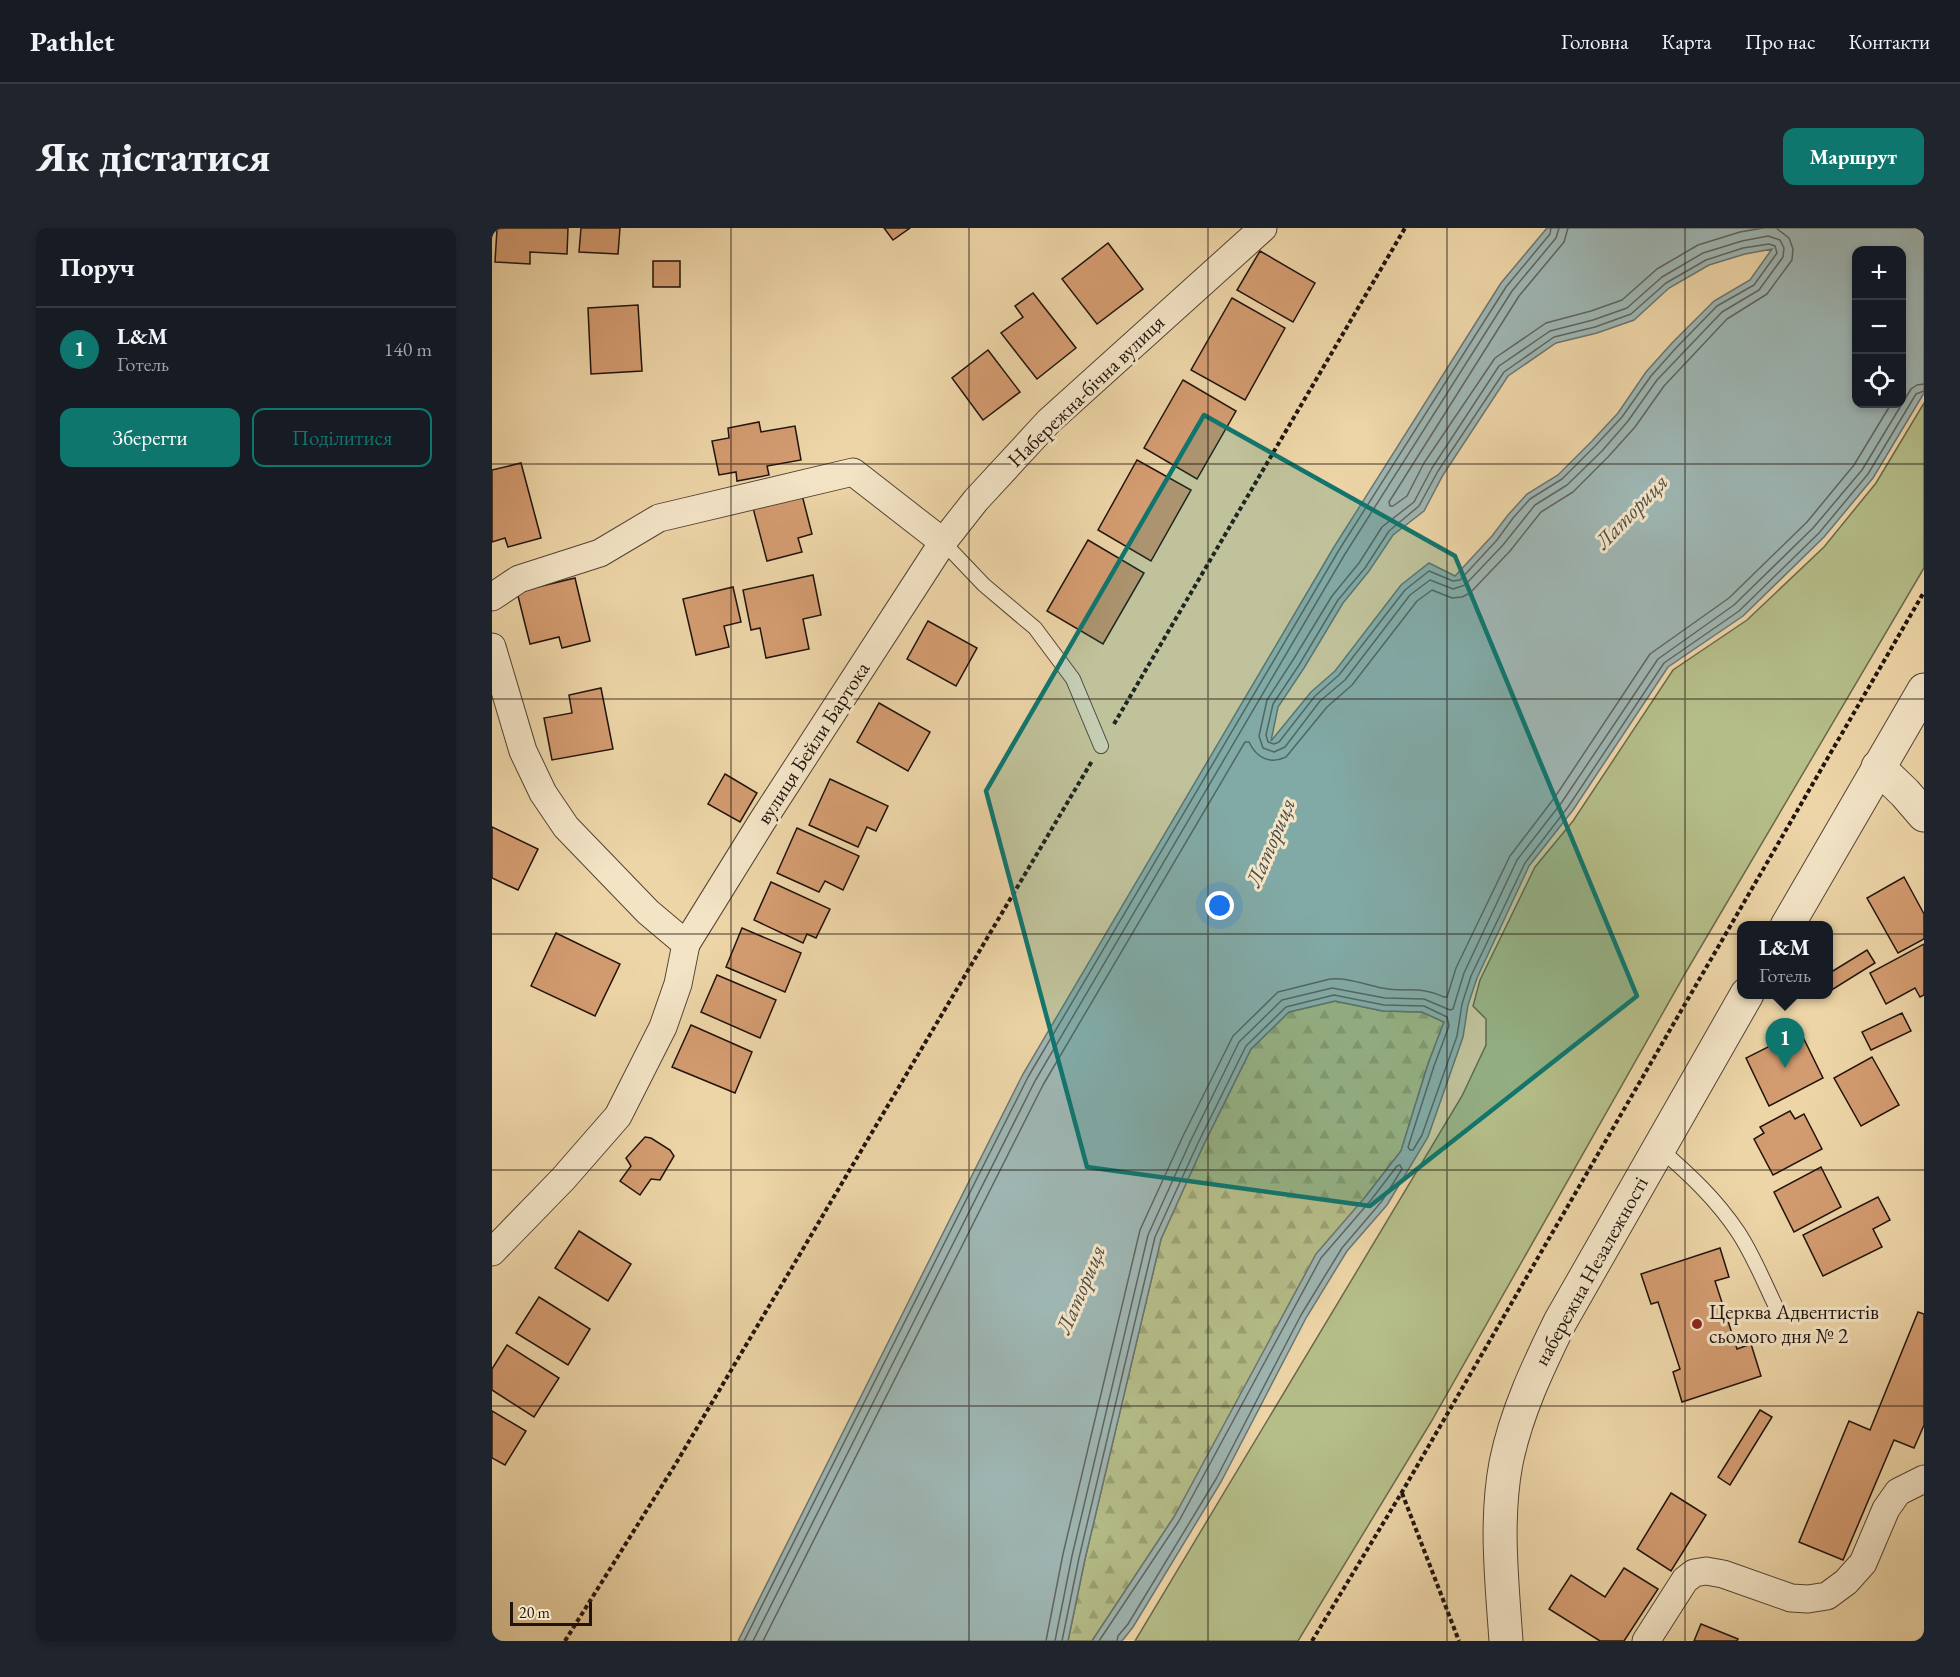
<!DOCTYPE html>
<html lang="uk">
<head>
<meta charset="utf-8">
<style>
  :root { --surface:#171b24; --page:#20242c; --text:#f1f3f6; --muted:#9ea1a6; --line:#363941; --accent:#0f766e }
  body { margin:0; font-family:"EB Garamond",serif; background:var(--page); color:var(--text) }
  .controls { position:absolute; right:18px; top:18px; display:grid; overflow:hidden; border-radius:12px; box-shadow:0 3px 9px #0003 }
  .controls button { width:54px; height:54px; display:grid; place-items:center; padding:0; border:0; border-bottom:2px solid var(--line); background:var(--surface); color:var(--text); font:30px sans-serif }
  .scale { position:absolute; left:18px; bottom:15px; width:82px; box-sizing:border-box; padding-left:6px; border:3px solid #21140d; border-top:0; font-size:16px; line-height:21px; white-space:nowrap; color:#21140d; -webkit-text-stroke:4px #f3e4c6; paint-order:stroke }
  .you { position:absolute; left:728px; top:678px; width:21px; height:21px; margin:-15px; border:4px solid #fff; border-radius:50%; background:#1a73e8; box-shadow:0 0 0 9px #1a73e833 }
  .badge { display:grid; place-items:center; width:39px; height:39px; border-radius:50%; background:var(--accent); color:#fff; font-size:20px; font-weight:700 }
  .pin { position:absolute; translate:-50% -50px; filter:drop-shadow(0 2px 3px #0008) }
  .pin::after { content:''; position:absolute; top:32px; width:21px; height:18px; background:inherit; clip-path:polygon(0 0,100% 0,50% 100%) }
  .popup { position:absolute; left:1245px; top:693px; width:96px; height:78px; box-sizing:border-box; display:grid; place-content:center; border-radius:12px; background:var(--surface); filter:drop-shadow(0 2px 4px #0005); font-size:20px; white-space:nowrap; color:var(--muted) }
  .popup b { font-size:22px; color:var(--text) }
  .popup::after { content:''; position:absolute; left:50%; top:100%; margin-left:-12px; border:12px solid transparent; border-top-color:var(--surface) }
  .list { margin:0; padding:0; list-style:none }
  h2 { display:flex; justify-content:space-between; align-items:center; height:78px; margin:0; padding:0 24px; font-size:26px }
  h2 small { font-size:20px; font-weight:400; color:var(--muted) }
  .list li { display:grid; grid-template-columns:39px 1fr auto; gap:18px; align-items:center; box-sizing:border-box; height:84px; padding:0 24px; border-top:2px solid var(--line) }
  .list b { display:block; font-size:22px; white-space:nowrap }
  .list p { margin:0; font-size:20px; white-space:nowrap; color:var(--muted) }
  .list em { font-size:20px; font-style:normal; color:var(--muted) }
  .actions { display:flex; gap:12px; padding:18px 24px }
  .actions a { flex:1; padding:14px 0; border:2px solid var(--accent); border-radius:12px; text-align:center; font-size:21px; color:var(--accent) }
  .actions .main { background:var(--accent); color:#fff }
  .icon { flex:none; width:33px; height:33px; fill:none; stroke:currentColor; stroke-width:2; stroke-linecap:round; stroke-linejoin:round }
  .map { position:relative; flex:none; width:1432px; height:1413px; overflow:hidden; border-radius:12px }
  header { display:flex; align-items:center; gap:36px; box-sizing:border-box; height:84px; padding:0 30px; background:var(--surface); border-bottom:2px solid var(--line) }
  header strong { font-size:28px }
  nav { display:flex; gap:33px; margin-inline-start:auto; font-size:21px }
  .intro { display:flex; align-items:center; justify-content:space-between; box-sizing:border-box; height:144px; padding:0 36px }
  h1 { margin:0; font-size:42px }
  .button { padding:15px 27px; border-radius:12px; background:var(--accent); color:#fff; font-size:21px; font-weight:700 }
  main { display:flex; gap:36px; padding:0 36px }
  aside { flex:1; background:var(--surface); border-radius:12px; box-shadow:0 3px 9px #0003 }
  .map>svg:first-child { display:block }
  .grass { fill:#b5be89; stroke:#6b694b; stroke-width:1.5 }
  .forest { fill:url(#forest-firs); stroke:#6b694b; stroke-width:1.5 }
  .water { fill:#9eb6b3; stroke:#6c7571; stroke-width:1.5; fill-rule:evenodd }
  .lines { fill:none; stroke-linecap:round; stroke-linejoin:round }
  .shore { stroke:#606560; stroke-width:1.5 }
  .building { fill:#d39b70; stroke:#21140d; stroke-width:1.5 }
  .service-casing { stroke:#544434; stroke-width:16 }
  .minor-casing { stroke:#544434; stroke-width:29 }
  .tertiary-casing { stroke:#544434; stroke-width:35 }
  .path { stroke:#21140d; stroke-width:4; stroke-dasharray:4.5 3; stroke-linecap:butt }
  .service { stroke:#f3e4c6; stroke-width:14 }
  .minor { stroke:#f3e4c6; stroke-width:27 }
  .tertiary { stroke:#f3e4c6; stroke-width:33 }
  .marked { fill:#0f766e; fill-opacity:0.2; stroke:#0f766e; stroke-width:4.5; stroke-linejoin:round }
  .grid { fill:none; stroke:#21140d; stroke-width:1.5; stroke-opacity:0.55 }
  .poi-dot { fill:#8f2418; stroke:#f3e4c6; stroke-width:2 }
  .labels { text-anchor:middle; stroke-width:6; stroke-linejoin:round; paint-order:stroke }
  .street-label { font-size:21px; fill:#21140d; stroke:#f3e4c6 }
  .poi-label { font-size:21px; fill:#21140d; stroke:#f3e4c6; text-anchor:start }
  .water-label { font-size:22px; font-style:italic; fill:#4d4d47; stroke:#f3e4c6 }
</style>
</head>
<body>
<header>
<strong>Pathlet</strong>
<nav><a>Головна</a><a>Карта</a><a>Про нас</a><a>Контакти</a></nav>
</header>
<div class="intro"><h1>Як дістатися</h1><a class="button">Маршрут</a></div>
<main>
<aside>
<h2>Поруч<small></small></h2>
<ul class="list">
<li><span class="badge">1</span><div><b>L&amp;M</b><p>Готель</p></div><em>140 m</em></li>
</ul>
<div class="actions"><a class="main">Зберегти</a><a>Поділитися</a></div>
</aside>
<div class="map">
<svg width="1432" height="1413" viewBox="0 0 1432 1413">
  <defs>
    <pattern id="forest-firs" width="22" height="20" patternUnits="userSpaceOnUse" patternTransform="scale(1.5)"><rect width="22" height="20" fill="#b5be89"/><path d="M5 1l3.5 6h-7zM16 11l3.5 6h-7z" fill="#9ba275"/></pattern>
  </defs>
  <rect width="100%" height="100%" fill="#edd5a7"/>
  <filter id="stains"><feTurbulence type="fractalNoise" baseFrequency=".00333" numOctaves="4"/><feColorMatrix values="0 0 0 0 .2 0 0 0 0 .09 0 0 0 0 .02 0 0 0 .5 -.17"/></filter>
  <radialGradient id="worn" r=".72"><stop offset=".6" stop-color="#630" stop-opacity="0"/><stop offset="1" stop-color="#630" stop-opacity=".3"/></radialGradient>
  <polygon class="grass" points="1432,175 1432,340 1194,744 939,1194 806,1413 643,1413 970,868 994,817 994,791 981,778 988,752 1043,639 1081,593 1181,442 1255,392 1332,319 1384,255"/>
  <polygon class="forest" points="843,773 891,783 930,784 952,794 936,836 909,923 874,968 682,1289 600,1413 576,1413 593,1331 669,1011 711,918 759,821 797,784"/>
  <path class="water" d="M1055,0H1432V165L1381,250L1332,309L1251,388L1176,439L1081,582L1037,638L985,750L976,777L971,809L936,909L895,977L855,1023L814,1090L729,1254L641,1399L630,1413H600L682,1289L824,1026L874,968L909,923L936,836L952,794L930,784L891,783L843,773L797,784L759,821L711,918L669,1011L593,1331L576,1413H246L531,846L842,319L1009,55ZM1280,21L1258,52L1222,73L1180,115L1154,144L1126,185L1100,213L1066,247L1035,266L1016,287L1000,308L963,348L937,335L909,357L843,443L819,464L779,513L786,479L812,440L851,375L877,343L901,307L932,283L951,247L1016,148L1064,115L1105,105L1142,92L1177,60L1217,37L1253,26ZM1364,22H1410V176H1364Z"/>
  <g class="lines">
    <g class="shore">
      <polyline points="1076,0 1072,14 1027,68 897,274 898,278 901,278 915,268 932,235 1003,130 1054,95 1099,83 1130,72 1165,41 1206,17 1248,4 1271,0"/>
      <polygon points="1276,8 1288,12 1292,20 1291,29 1267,62 1230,84 1165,152 1136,193 1110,223 1075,257 1043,277 1011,317 973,357 961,361 938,352 918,367 853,452 828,473 793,519 782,524 771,520 767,508 775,472 801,432 840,368 867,335 890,299 922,274 940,240 1007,138 1058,103 1101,92 1135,80 1170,49 1211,25 1250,13"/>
      <polygon points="1277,16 1283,18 1285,25 1262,57 1225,78 1184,120 1159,148 1130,189 1104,217 1070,251 1038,271 1021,290 1005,312 968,352 961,353 937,343 913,362 847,447 823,468 787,514 782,516 776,514 774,507 781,476 807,437 846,372 873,340 897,303 927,278 946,243 1012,144 1062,109 1103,99 1139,86 1174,55 1214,32 1251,20"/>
      <polyline points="252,1413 536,849 847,322 1014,59 1058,6 1059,0"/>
      <polyline points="261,1413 543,853 853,326 1020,63 1064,10 1067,0"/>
      <path d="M271,1413L551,857L753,514H757C764,529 777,537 794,529L835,479L860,457L925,373L940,362L960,370L970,369L978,365L1018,323L1049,284L1081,264L1116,229L1143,199L1172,158L1235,91L1275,66L1300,32L1301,21L1297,10L1284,0"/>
      <path d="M554,1413L571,1326L648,1002L691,908L741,808L786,764L838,751C855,749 874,757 890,760C915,765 926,757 952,769H955L964,740L1018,628L1063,569L1158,426L1237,370L1315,294L1362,237L1399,176"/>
      <polyline points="563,1413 580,1328 656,1007 699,912 747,814 790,772 840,760 893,770 932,771 958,782 961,781 972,745 1025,632 1070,574 1166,431 1242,377 1321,300 1370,242 1419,161 1425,157 1432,156"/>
      <polyline points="570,1413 587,1330 663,1009 706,915 754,818 794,779 842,767 892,777 932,778 955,789 957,798 942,838 916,919 918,922 921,922 930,907 965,808 970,776 979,748 1033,635 1076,579 1172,435 1247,383 1327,305 1376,246 1424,166 1432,163"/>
      <polyline points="607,1413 687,1293 829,1030 879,972 905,938 908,937 910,941 890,973 850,1020 809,1087 724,1251 636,1396 626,1408 625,1413"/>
    </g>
  </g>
  <g class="building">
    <polygon points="13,0 76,0 75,26 38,24 38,36 3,34 5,1"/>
    <polygon points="89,0 128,0 126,26 87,24"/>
    <polygon points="392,0 418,0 401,12"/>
    <polygon points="616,15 651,61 605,96 570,51"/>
    <polygon points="768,23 823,55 801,94 745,62"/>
    <rect x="161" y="33" width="27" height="26"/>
    <polygon points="541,65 584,120 545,151 509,105 531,89 523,78"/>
    <polygon points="740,70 793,100 753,172 699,142"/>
    <polygon points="146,77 150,143 99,146 96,80"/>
    <polygon points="496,122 528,164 491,192 460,150"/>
    <polygon points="691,152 744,183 705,251 652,220"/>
    <polygon points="267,194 269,204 303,198 309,232 275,238 277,247 245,253 244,244 227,247 220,213 237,210 236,200"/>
    <polygon points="645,232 699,262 659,333 606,302"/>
    <polygon points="29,235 49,310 16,319 13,310 0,314 0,242"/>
    <polygon points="310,267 320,306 306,310 310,324 275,333 261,280"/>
    <polygon points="596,312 652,345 611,416 555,383"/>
    <polygon points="321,347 329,387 311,391 317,421 274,430 268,400 259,402 251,362"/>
    <polygon points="83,350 98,413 70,420 67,409 38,416 25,364"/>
    <polygon points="241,359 249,394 232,398 237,419 204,427 191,371"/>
    <polygon points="436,393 485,420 464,458 415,431"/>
    <polygon points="109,460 121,521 60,532 52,490 80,485 77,467"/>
    <polygon points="387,475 438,504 416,543 365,514"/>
    <polygon points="233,546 265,565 248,594 216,576"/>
    <polygon points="338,551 396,578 384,603 375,599 366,619 317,597"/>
    <polygon points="0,599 46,621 26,662 0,650"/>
    <polygon points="305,600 367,628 351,662 333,653 327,664 285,645"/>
    <polygon points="1412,649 1432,686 1432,711 1406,725 1375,670"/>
    <polygon points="279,654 338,681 324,710 315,706 311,715 262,692"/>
    <polygon points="250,700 309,725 293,764 234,739"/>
    <polygon points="64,705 128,736 103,788 39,758"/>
    <polygon points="1432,716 1432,767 1428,769 1423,760 1394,776 1378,745"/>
    <polygon points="1375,722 1383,735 1338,763 1336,746"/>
    <polygon points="225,747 284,772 268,810 209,784"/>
    <polygon points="1410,785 1419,803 1379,822 1370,804"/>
    <polygon points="199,797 260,824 243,865 180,839"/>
    <polygon points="1308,803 1331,850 1277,878 1254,830"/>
    <polygon points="1380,829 1407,877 1369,898 1342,850"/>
    <polygon points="1298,883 1303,891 1312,886 1330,921 1281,947 1262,911 1272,905 1268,899"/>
    <polygon points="153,909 159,910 178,922 182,928 168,952 159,951 148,967 128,953 139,938 134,930"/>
    <polygon points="1329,939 1349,979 1302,1004 1282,964"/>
    <polygon points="1386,969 1398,992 1381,1001 1390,1019 1331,1048 1311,1007"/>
    <polygon points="87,1003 139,1036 116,1073 63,1040"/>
    <polygon points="1228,1020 1237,1049 1223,1053 1245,1121 1259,1116 1269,1148 1190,1174 1181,1144 1188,1141 1166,1074 1159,1076 1149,1046"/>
    <polygon points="47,1069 98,1101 76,1137 24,1105"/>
    <polygon points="1426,1084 1432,1086 1432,1197 1422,1220 1402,1212 1351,1332 1307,1314 1357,1193 1378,1202"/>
    <polygon points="15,1117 67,1150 42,1189 0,1162 0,1141"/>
    <polygon points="1268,1182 1280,1189 1238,1257 1226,1249"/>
    <polygon points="0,1183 34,1203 13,1237 0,1230"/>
    <polygon points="1179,1265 1214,1287 1179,1343 1145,1321"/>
    <polygon points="1132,1340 1166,1361 1132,1413 1108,1413 1057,1381 1079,1347 1113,1369"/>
    <polygon points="1209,1396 1246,1411 1245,1413 1202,1413"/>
  </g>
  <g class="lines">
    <g class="service-casing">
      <g id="service">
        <polyline points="451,314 492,357 543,400 581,451 609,518"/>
        <path d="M1167,920C1197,946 1224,971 1246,1004C1262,1028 1273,1057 1286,1083"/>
      </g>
    </g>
    <g class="minor-casing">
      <g id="minor">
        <polyline points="0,369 27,351 108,325 167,290 361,244 451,314 484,272 557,193 771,0"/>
        <polyline points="0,419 31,523 51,565 74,599 156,684 194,716 186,756 171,799 126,888 71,951 0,1024"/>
        <polyline points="194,716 269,595 451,314"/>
        <polyline points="1154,1413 1193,1352 1202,1345 1214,1343 1231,1346 1299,1370 1316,1371 1335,1368 1354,1354 1371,1335 1394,1281 1406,1264 1432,1251"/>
      </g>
    </g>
    <g class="tertiary-casing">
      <g id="tertiary">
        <polyline points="1386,539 1413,565 1432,587"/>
        <polyline points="1295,698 1432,462"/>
        <path d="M1014,1413C1010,1354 1003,1293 1014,1235C1024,1185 1046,1139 1068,1094L1255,766"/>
      </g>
    </g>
    <g class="path">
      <polyline points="622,496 913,0"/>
      <polyline points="910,1265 967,1413"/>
      <polyline points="73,1413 183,1237 600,533"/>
      <polyline points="820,1413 910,1264 1432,364"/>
    </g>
    <use href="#service" class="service"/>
    <use href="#minor" class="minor"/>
    <use href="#tertiary" class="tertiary"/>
  </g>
  <path class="marked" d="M712,187L963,328L1145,768L878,978L595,939L494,563Z"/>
  <path class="grid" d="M239,0V1413M477,0V1413M716,0V1413M955,0V1413M1193,0V1413M0,236H1432M0,471H1432M0,706H1432M0,942H1432M0,1178H1432"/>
  <circle class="poi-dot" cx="1205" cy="1096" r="6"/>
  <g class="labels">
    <g class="street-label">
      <text transform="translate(594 163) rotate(-44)" y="7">Набережна-бічна вулиця</text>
      <text transform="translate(321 515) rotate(-57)" y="7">вулиця Бейли Бартока</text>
      <text transform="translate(1099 1043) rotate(-61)" y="7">набережна Незалежності</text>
    </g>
    <g class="poi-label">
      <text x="1217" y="1091">Церква Адвентистів<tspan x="1217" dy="24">сьомого дня № 2</tspan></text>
    </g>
    <g class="water-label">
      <text transform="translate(1139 283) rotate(-46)" y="8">Латориця</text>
      <text transform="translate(778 614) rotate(-67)" y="8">Латориця</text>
      <text transform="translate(588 1061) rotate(-67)" y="8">Латориця</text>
    </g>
  </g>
  <rect width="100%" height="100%" filter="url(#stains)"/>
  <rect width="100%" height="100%" fill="url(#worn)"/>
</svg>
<div class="controls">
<button>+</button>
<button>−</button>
<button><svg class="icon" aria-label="locate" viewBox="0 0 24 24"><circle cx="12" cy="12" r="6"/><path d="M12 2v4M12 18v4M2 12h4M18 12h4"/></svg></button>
</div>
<div class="scale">20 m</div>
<div class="you"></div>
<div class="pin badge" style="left:1293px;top:840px">1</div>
<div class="popup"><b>L&amp;M</b>Готель</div>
</div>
</main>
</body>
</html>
